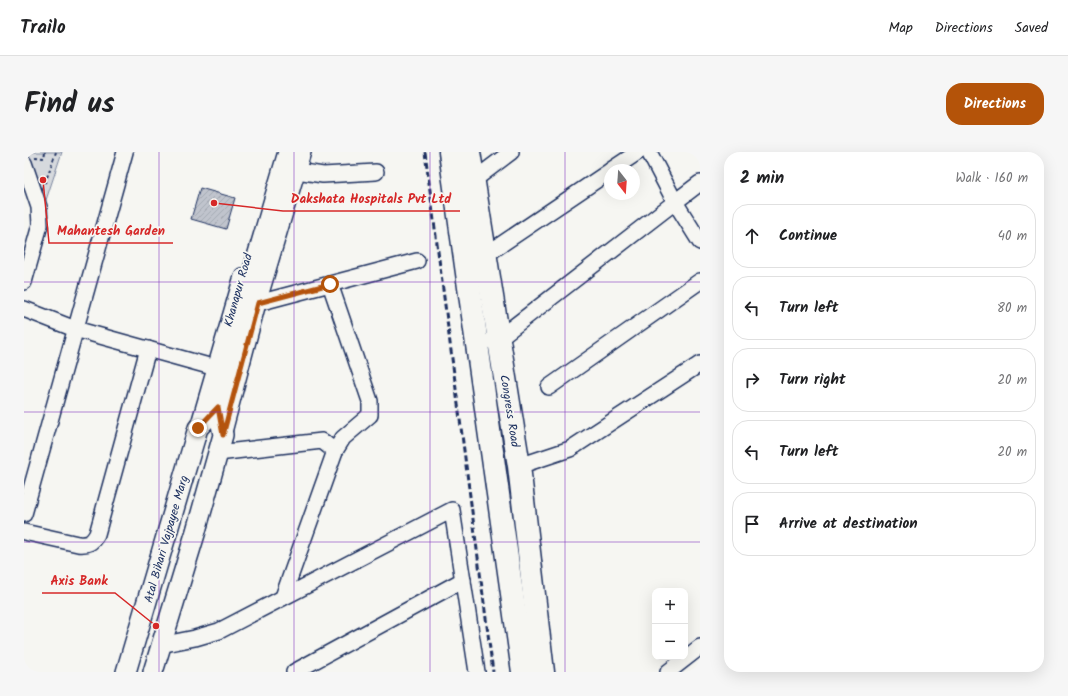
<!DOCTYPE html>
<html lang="en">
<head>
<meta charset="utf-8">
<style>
  :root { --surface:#fff; --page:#f6f6f6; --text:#202124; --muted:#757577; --line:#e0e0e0; --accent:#b45309 }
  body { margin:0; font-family:Kalam,sans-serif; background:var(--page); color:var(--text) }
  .controls { position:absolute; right:12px; bottom:12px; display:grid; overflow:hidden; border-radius:8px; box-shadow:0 4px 16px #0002 }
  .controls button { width:36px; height:36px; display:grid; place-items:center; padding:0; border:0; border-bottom:1px solid var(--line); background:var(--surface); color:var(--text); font:20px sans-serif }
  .compass { position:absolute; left:580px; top:12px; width:36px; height:36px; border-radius:50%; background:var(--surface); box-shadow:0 4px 16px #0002; rotate:163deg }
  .stop { position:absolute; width:12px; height:12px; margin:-9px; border:3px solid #b45309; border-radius:50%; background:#fff }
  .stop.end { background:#b45309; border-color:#fff; box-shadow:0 1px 4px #0008 }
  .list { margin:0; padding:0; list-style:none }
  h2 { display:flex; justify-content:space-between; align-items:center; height:52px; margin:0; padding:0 16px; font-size:17px }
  h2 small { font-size:13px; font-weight:400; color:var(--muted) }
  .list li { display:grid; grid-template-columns:26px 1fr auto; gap:12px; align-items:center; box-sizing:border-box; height:64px; margin:0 8px 8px; padding:0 8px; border:1px solid var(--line); border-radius:16px }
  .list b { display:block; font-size:15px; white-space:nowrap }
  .list em { font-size:13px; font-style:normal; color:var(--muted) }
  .icon { flex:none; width:22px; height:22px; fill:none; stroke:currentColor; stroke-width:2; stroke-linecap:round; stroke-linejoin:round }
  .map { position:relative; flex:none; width:676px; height:520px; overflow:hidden; border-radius:16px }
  header { display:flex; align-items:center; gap:24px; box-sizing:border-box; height:56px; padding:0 20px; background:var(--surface); border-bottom:1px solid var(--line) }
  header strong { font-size:19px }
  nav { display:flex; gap:22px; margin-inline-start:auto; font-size:14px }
  .intro { display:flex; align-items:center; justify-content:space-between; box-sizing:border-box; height:96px; padding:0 24px }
  h1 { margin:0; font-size:28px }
  .button { padding:10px 18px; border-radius:16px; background:var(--accent); color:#fff; font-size:14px; font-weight:700 }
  main { display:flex; gap:24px; padding:0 24px }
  aside { flex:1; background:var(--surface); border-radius:16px; box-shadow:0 4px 16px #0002 }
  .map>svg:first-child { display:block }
  .green { fill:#d6d9dd; stroke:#78849e }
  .building { fill:url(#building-hatch); stroke:#1b2f5e }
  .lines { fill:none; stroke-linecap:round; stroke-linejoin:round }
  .minor-casing { stroke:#1b2f5e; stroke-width:18 }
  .major-casing { stroke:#1b2f5e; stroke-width:22 }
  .highway-casing { stroke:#1b2f5e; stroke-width:25 }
  .path { stroke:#1b2f5e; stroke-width:2; stroke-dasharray:3 3; stroke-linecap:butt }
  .minor { stroke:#f6f6f2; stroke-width:15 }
  .major { stroke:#f6f6f2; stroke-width:19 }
  .highway { stroke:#f6f6f2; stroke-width:22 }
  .rail { stroke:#1b2f5e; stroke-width:3; stroke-dasharray:6 3; stroke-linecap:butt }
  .route { stroke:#b45309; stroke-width:5 }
  .grid { fill:none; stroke:#7b2cbf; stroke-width:1; stroke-opacity:0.55 }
  .labels { text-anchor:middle; stroke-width:3.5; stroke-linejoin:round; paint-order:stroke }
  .street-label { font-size:12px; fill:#1b2f5e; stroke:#f6f6f2 }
  .leader { fill:none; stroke:#d62828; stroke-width:1.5 }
  .callout-dot { fill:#d62828; stroke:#f6f6f2; stroke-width:1.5 }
  .callout-label { font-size:13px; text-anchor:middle; font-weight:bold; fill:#d62828; stroke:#f6f6f2; stroke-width:3.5; stroke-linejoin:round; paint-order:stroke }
</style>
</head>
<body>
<header>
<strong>Trailo</strong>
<nav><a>Map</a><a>Directions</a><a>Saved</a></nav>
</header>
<div class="intro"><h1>Find us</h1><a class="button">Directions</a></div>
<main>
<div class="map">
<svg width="676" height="520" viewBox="0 0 676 520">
  <defs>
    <pattern id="building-hatch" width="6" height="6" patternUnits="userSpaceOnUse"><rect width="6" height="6" fill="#c0c4cd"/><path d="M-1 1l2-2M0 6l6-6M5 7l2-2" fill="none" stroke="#a4a9b2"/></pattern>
  </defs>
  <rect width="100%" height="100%" fill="#f6f6f2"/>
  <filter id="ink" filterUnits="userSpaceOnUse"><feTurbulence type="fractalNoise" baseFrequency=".025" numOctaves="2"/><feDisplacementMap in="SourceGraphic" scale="8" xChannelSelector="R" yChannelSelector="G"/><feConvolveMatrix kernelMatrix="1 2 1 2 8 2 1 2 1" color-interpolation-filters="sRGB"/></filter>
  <g filter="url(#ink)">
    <polygon class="green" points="0,0 38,0 20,54 0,1"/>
    <polygon class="building" points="176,36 211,46 202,77 167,67"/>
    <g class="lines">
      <g class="minor-casing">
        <g id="minor">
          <polyline points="0,11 15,55 16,73 0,130"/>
          <polyline points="587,18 614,0"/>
          <polyline points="273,19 299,23 352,20"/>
          <polyline points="450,28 487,0"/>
          <polyline points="676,31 651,50 676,90"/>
          <polyline points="460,104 586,19"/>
          <polyline points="234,151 393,109"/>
          <polyline points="0,157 51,177 192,216"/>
          <polyline points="467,189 475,186 651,50 625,0"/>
          <polyline points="525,235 676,129"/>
          <polyline points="174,275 218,124"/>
          <polyline points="200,280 234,151 279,0"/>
          <polyline points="194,301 298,289 311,299"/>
          <polyline points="495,314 546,297 676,212"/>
          <polyline points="0,362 101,0"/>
          <path d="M0,380L54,392C64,393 68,391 73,382L124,197"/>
          <polyline points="259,445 311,299 319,286 346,263 346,249 306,132"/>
          <polyline points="136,493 171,486 195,479 428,358 453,520"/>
          <polyline points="270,520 439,428"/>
          <polyline points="644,520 676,495"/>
        </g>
      </g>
      <g class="major-casing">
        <g id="major">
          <polyline points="194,255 227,125 264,0"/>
          <polyline points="102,520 174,276 194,255 199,283 172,379 129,520"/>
        </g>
      </g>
      <g class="highway-casing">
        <g id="highway">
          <polyline points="426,0 499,520"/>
          <polyline points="445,0 495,314 519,520"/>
        </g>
      </g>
      <g class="path">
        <polyline points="11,5 20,6 21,0"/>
        <polyline points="21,31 32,0"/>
      </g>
      <use href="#minor" class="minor"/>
      <use href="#major" class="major"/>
      <use href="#highway" class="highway"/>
      <polyline class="rail" points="401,0 469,520"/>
    </g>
  </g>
  <g class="lines" filter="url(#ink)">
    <polyline class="route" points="174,276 194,255 199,283 234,151 306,132"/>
  </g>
  <path class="grid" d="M135,0V520M270,0V520M406,0V520M541,0V520M0,130H676M0,260H676M0,390H676"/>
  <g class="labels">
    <g class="street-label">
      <text transform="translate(214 138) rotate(-74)" y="4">Khanapur Road</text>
      <text transform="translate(486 259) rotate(81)" y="4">Congress Road</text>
      <text transform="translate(142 387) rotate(-74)" y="4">Atal Bihari Vajpayee Marg</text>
    </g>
  </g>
  <path class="leader" d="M190 51L259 59H436M19 28L25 91H149M132 474L91 441H18"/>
  <g class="callout-dot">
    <circle cx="190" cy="51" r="4"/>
    <circle cx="19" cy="28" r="4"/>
    <circle cx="132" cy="474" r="4"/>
  </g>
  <g class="callout-label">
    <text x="347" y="51">Dakshata Hospitals Pvt Ltd</text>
    <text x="87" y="83">Mahantesh Garden</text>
    <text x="55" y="433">Axis Bank</text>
  </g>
</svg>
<div class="controls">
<button>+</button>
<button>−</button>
</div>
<svg class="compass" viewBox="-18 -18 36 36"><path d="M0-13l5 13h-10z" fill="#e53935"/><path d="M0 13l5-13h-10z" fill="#757577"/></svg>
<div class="stop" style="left:306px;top:132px"></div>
<div class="stop end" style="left:174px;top:276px"></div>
</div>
<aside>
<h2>2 min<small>Walk · 160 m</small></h2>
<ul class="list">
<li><svg class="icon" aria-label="ahead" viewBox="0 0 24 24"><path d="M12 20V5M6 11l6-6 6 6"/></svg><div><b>Continue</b></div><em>40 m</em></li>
<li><svg class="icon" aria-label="left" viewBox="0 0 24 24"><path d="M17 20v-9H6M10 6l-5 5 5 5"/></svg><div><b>Turn left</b></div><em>80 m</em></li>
<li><svg class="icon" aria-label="right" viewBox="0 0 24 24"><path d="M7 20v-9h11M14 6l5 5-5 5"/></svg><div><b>Turn right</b></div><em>20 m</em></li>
<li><svg class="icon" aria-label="left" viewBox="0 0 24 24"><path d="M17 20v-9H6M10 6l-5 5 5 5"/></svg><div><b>Turn left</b></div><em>20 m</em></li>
<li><svg class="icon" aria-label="arrive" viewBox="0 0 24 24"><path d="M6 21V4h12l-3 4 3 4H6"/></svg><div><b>Arrive at destination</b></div></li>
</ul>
</aside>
</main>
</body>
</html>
